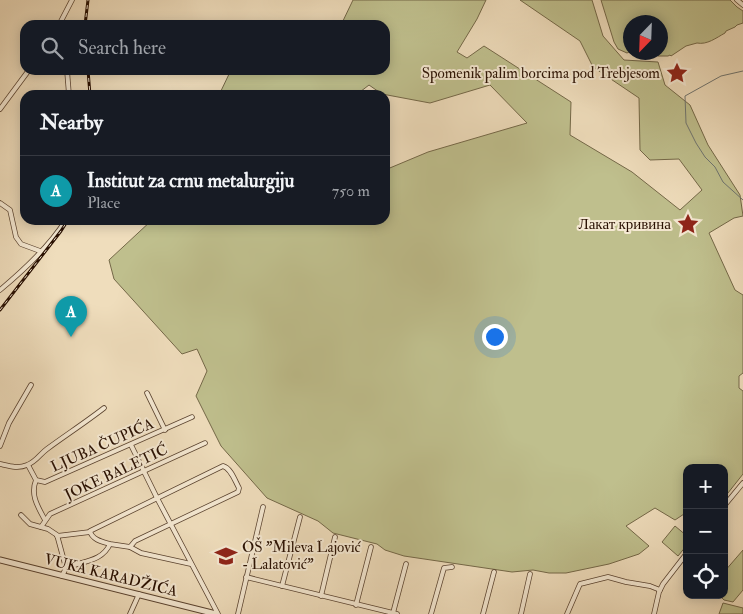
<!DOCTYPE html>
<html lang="en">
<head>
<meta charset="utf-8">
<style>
  :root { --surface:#171b24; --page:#20242c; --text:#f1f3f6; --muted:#9ea1a6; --line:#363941; --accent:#1a73e8 }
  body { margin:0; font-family:"IM FELL Double Pica",serif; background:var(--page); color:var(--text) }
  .controls { position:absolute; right:15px; bottom:15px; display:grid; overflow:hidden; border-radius:10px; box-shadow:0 2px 12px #0003 }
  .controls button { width:45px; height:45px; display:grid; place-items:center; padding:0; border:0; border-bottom:1px solid var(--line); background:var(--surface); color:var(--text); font:25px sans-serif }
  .compass { position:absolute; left:623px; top:15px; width:45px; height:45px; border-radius:50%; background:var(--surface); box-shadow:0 2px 12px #0003; rotate:203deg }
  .you { position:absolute; left:494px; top:336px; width:18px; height:18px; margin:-12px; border:4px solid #fff; border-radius:50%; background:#1a73e8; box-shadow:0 0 0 8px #1a73e833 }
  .badge { display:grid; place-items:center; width:32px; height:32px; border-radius:50%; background:var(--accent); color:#fff; font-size:16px; font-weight:700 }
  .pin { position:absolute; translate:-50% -41px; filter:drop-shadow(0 1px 2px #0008) }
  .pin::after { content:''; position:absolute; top:26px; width:18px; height:15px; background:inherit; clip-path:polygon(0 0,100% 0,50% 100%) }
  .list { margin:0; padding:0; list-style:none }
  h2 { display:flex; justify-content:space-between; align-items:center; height:65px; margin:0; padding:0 20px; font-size:21px }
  h2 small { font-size:16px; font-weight:400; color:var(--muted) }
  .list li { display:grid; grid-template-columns:32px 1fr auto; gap:15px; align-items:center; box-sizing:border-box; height:70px; padding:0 20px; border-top:1px solid var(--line) }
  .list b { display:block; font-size:19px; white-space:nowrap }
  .list p { margin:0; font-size:16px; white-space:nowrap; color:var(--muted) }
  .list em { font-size:16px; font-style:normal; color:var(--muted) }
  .icon { flex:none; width:28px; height:28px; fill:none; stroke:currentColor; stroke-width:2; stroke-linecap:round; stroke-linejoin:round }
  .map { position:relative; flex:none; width:743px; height:614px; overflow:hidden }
  .search { position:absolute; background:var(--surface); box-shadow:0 2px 12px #0003; left:20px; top:20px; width:370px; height:55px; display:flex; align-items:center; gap:12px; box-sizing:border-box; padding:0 18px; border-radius:15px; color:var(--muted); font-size:19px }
  .panel { position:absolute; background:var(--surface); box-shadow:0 2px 12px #0003; left:20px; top:90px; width:370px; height:135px; border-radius:15px }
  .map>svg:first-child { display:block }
  .green { fill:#bfbf8d; stroke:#746848; fill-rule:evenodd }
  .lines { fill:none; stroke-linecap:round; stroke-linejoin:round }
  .stream { stroke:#6f7571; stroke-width:1 }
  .minor-casing { stroke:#5a4330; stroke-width:5.5 }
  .tertiary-casing { stroke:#5a4330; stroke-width:7 }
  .minor { stroke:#f5e9d3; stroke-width:4 }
  .tertiary { stroke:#f5e9d3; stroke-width:5 }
  .rail-casing { stroke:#291002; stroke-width:3 }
  .rail { stroke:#f5e9d3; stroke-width:1; stroke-dasharray:4; stroke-linecap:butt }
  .labels { text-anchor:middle; stroke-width:4; stroke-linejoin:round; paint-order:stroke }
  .poi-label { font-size:15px; fill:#291002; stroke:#f5e9d3; text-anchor:end }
  .street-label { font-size:15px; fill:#291002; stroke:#f5e9d3 }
</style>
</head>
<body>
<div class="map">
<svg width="743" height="614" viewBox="0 0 743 614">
  <rect width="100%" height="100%" fill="#efddbc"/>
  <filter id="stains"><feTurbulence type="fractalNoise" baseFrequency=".004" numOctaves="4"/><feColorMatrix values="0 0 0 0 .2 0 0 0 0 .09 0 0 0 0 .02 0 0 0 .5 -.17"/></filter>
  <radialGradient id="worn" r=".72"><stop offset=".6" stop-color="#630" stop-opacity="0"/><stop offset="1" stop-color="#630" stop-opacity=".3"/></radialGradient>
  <g class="green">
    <polygon points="353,0 486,0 477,19 457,52 467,58 484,46 571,102 570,135 632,172 680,210 702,190 679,159 650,160 640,150 639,98 593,67 580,41 520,0 592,0 603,36 624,60 658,62 665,85 690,105 708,145 740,195 743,216 734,218 709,233 735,290 743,295 743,373 739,376 739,388 743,391 743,474 724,498 724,468 687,468 687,512 675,520 655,508 626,526 649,546 639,554 609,564 566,573 549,573 533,570 512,572 404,556 385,550 377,544 333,533 318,521 267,498 221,446 196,396 207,371 197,349 182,354 114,279 109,260 152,220 385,220 385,170 428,152 527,123 490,85 430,103 382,94 369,85 356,95 219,95 231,70 385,70 385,25 341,25"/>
    <path d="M601,0H730L737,7L743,11V23L737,25L735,27L726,31L725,33C716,38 707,45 697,43L686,46L671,56L670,55L668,56H658L656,54C652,56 647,55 642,53L641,54L631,53L629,52L627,53L618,49L614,42ZM630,22H660V52H630Z"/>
    <polygon points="675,526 687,536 687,545 678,556 662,542"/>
    <polygon points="743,550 743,590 733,602 724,600 719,595 724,595 724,572"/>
    <polygon points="723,603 743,608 743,614 719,614"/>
  </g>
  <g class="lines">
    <polyline class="stream" points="743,71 721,76 685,96 686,123 696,143 705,157 715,167 723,182 743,200"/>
    <g class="minor-casing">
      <g id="minor">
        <polyline points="737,0 743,5"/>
        <polyline points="59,25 72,0"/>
        <polyline points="67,70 69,95"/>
        <polyline points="0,109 29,70"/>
        <polyline points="0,203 10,210 16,237 21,244 40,251"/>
        <path d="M0,290C24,270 49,247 66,220"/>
        <polyline points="147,393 165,430"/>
        <polyline points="131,445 157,498 218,614"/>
        <polyline points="0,446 9,423 31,385"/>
        <path d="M0,464C9,466 18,469 27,465C36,462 40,454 47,449C66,435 86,422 104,408"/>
        <polyline points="28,465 36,480 45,482 192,417"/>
        <path d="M36,480C30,495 38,507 45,520"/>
        <polyline points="724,506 743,483"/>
        <polyline points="21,515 30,524 48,529 57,535 66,568"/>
        <polyline points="41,527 50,514 205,443"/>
        <polyline points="57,536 90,532"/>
        <polyline points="130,547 141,553 191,564"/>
        <path d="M62,576L66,568C82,561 102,562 110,544L130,547L135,541L238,492L239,488C235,481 231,468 223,466L90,531C92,540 103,542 110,544"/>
        <polyline points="246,577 397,614"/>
        <polyline points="282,586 300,517"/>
        <polyline points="321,596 335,537"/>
        <polyline points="356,605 371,547"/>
        <polyline points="393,613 406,564"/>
        <polyline points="130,614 139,594"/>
        <polyline points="238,614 263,507"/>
        <polyline points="431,614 444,568 452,567"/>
        <polyline points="483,614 494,572"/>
        <polyline points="521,614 530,574"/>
        <polyline points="567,614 580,584 608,577 626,582 650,586 660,590"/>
        <polyline points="654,614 659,592 663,584 687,553"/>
      </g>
    </g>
    <g class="tertiary-casing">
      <polyline id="tertiary" points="0,560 216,614"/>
    </g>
    <use href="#minor" class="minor"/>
    <use href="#tertiary" class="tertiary"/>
    <g class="rail-casing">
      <g id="rail">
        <polyline points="85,25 88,0"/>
        <polyline points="88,70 90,95"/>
        <polyline points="0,310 61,231 68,220"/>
      </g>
    </g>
    <use href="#rail" class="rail"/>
  </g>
  <defs>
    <g id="sight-bare" transform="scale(1.725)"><path d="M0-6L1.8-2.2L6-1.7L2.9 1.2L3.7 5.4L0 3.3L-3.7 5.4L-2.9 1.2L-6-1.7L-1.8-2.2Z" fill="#8f2418" stroke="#f5e9d3" stroke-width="2.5" paint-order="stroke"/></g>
    <g id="school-bare" transform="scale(1.725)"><path d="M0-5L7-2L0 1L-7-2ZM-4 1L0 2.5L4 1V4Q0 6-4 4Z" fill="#8f2418" stroke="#f5e9d3" stroke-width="2.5" paint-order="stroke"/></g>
  </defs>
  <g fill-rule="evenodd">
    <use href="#sight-bare" x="677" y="73"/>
    <use href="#sight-bare" x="688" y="224"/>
    <use href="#school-bare" x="226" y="556"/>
  </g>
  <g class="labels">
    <g class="poi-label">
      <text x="660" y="78">Spomenik palim borcima pod Trebjesom</text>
      <text x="671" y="229">Лакат кривина</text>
      <text x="242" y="552" text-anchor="start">OŠ "Mileva Lajović<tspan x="242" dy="17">- Lalatović"</tspan></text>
    </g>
    <g class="street-label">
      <text transform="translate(102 445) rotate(-24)" y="5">LJUBA ČUPIĆA</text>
      <text transform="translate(116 472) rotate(-25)" y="5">JOKE BALETIĆ</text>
      <text transform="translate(111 575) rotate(14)" y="5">VUKA KARADŽIĆA</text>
    </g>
  </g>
  <rect width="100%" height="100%" filter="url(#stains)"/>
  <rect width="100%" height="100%" fill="url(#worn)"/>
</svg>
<div class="controls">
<button>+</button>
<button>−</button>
<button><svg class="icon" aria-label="locate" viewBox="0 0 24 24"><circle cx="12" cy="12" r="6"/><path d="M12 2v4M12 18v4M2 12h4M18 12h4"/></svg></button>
</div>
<svg class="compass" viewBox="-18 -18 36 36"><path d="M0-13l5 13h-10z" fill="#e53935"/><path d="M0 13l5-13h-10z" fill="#9ea1a6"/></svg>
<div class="you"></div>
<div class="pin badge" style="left:71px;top:337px;background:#0f9aa8">A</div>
<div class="search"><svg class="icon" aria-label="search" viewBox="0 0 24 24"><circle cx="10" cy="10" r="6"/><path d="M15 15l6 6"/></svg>Search here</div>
<section class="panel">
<h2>Nearby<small></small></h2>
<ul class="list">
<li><span class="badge" style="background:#0f9aa8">A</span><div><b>Institut za crnu metalurgiju</b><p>Place</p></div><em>750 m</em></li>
</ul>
</section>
</div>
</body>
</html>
